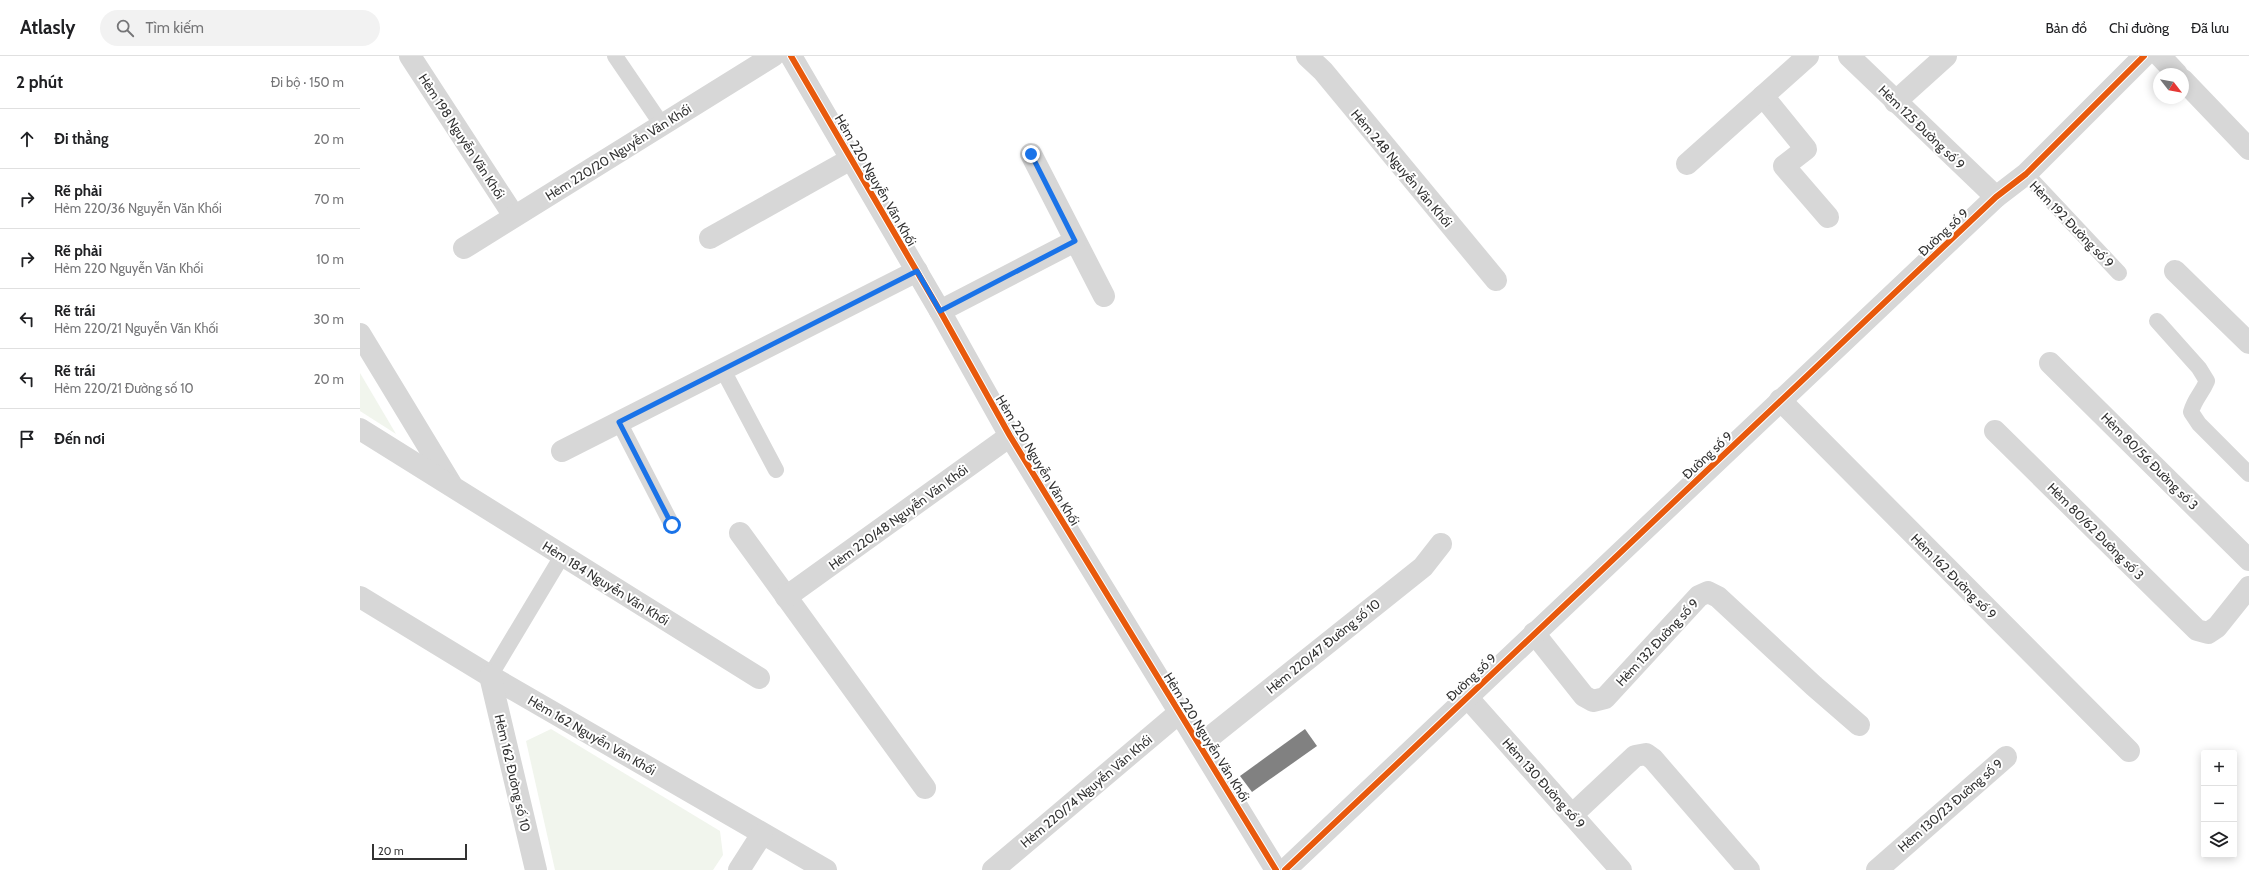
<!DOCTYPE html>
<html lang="vi">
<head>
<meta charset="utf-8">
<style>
  :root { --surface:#fff; --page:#f2f2f2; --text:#202124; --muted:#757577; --line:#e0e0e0 }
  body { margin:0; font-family:Cabin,sans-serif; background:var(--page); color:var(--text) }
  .controls { position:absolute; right:12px; bottom:12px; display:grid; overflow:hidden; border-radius:4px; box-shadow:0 2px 10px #0003 }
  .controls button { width:36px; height:36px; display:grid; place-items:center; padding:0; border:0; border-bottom:1px solid var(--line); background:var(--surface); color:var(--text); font:20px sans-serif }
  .compass { position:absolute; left:1793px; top:12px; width:36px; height:36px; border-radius:50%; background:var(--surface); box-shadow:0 2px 10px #0003; rotate:121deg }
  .scale { position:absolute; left:12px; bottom:10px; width:95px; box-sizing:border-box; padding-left:4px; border:2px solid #333; border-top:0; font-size:11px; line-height:14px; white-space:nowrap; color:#333; -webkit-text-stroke:3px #fff; paint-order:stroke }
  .stop { position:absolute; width:12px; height:12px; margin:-9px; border:3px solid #1a73e8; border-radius:50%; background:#fff }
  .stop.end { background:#1a73e8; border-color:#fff; box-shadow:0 1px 4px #0008 }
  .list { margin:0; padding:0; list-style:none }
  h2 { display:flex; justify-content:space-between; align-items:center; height:52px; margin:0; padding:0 16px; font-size:17px }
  h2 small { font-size:13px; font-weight:400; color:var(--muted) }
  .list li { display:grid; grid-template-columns:26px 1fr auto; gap:12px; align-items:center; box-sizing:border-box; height:60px; padding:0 16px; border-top:1px solid var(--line) }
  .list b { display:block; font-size:15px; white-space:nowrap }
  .list p { margin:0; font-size:13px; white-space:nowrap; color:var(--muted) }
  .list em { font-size:13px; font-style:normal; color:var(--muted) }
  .icon { flex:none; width:22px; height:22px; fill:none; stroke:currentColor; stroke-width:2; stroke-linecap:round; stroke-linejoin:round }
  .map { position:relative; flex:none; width:1889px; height:814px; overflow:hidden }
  header { display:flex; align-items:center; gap:24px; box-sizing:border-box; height:56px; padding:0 20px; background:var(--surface); border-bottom:1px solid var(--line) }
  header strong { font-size:19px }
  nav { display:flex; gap:22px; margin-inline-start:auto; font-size:14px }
  .search { width:280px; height:36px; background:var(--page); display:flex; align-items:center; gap:10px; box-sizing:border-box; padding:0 14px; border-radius:22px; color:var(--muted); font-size:15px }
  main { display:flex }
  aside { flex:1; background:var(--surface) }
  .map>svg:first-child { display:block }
  .green { fill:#f1f5ed }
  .building { fill:#818181 }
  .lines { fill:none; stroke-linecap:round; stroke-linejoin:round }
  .lane { stroke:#d7d7d7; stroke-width:16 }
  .street { stroke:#d7d7d7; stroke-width:22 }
  .cycleway-casing { stroke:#fff; stroke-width:8 }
  .cycleway { stroke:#e8590c; stroke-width:6 }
  .route { stroke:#1a73e8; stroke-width:5 }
  .labels { text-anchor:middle; stroke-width:4; stroke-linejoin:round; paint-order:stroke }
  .street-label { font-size:13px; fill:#333; stroke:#fff }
</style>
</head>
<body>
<header>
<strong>Atlasly</strong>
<div class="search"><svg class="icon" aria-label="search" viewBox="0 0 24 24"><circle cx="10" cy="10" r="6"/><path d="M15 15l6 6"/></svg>Tìm kiếm</div>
<nav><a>Bản đồ</a><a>Chỉ đường</a><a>Đã lưu</a></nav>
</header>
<main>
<aside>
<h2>2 phút<small>Đi bộ · 150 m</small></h2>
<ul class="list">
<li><svg class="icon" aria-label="ahead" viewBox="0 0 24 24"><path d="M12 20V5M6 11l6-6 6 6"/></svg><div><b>Đi thẳng</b></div><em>20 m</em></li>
<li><svg class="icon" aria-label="right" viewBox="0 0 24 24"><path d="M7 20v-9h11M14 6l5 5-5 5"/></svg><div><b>Rẽ phải</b><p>Hẻm 220/36 Nguyễn Văn Khối</p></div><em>70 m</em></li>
<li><svg class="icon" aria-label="right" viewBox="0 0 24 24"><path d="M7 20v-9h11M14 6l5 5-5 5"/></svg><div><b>Rẽ phải</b><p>Hẻm 220 Nguyễn Văn Khối</p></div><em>10 m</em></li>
<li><svg class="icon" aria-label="left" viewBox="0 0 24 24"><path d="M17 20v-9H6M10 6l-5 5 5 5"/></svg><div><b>Rẽ trái</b><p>Hẻm 220/21 Nguyễn Văn Khối</p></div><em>30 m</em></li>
<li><svg class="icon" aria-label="left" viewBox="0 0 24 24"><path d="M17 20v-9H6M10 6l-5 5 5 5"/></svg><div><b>Rẽ trái</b><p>Hẻm 220/21 Đường số 10</p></div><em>20 m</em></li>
<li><svg class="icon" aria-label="arrive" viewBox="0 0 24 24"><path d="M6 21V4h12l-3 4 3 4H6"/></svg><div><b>Đến nơi</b></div></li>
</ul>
</aside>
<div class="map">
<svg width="1889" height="814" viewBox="0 0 1889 814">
  <rect width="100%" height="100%" fill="#fff"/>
  <g class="green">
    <polygon points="0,317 36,378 0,355"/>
    <polygon points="191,673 360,775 363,799 353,814 195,814 166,685"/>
  </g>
  <polygon class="building" points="945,673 957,690 892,736 880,720"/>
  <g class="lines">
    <g class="lane">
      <polyline points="255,0 302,69"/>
      <polyline points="1666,118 1759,217"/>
      <path d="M1797,265L1839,312L1847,325C1841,339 1835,342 1831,356L1839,368L1889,418"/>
      <polyline points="363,314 416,414"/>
      <polyline points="259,366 312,469"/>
      <polyline points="130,620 202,500"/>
    </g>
    <g class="street">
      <polyline points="50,0 154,160"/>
      <polyline points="431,0 580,255 650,380 916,814"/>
      <polyline points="947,0 963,15 1136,224"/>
      <polyline points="1489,0 1636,141"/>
      <polyline points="1800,0 1817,18"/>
      <polyline points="1823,24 1889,93"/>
      <polyline points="1403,40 1446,93 1424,110 1468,161"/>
      <polyline points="1535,46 1586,0"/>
      <polyline points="671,98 744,240"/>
      <polyline points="1327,108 1448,0"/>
      <polyline points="350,182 491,103"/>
      <polyline points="104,192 413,0"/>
      <polyline points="1815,215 1889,287"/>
      <polyline points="580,255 715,185"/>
      <polyline points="0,278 91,428"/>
      <polyline points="1690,307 1889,504"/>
      <polyline points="1420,344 1769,695"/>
      <polyline points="0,373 399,622"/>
      <polyline points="1635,375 1837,574 1848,577 1857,571 1889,531"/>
      <polyline points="202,395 557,215"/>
      <polyline points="380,477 565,732"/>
      <polyline points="0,541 130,620 466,814"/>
      <polyline points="426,541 650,380"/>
      <polyline points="1174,577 1224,640 1233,645 1245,642 1339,540 1348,536 1358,541 1454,630 1499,669"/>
      <polyline points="130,620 176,814"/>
      <polyline points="1107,641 1261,814"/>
      <polyline points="840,689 1063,511 1081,488"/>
      <polyline points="1212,759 1275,700 1286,698 1293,703 1389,814"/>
      <polyline points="379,814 402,778"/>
      <polyline points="633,814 820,656"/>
      <polyline points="925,814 1636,141 1666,118 1784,0"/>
      <polyline points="1517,814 1646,701"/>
    </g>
    <g class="cycleway-casing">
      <g id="cycleway">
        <polyline points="431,0 580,255 650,380 916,814"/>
        <polyline points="925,814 1636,141 1666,118 1784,0"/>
      </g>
    </g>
    <use href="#cycleway" class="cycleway"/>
  </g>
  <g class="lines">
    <polyline class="route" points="312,469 259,366 557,215 580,255 715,185 671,98"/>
  </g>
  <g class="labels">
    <g class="street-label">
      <text transform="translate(1562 71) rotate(44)" y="5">Hẻm 125 Đường số 9</text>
      <text transform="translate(102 80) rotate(57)" y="5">Hẻm 198 Nguyễn Văn Khối</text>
      <text transform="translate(258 96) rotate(-32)" y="5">Hẻm 220/20 Nguyễn Văn Khối</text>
      <text transform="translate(1042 112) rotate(50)" y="5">Hẻm 248 Nguyễn Văn Khối</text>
      <text transform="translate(516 124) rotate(60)" y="5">Hẻm 220 Nguyễn Văn Khối</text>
      <text transform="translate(1712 168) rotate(46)" y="5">Hẻm 192 Đường số 9</text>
      <text transform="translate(1583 176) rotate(-43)" y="5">Đường số 9</text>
      <text transform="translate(1347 399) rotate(-43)" y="5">Đường số 9</text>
      <text transform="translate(678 404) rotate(59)" y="5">Hẻm 220 Nguyễn Văn Khối</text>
      <text transform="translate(1790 405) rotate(45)" y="5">Hẻm 80/56 Đường số 3</text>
      <text transform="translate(538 461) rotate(-36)" y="5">Hẻm 220/48 Nguyễn Văn Khối</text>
      <text transform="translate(1736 475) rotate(45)" y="5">Hẻm 80/62 Đường số 3</text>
      <text transform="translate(1594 520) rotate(45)" y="5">Hẻm 162 Đường số 9</text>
      <text transform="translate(246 527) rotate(32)" y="5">Hẻm 184 Nguyễn Văn Khối</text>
      <text transform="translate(1297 586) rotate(-47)" y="5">Hẻm 132 Đường số 9</text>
      <text transform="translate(963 590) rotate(-39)" y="5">Hẻm 220/47 Đường số 10</text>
      <text transform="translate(1111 621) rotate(-43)" y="5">Đường số 9</text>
      <text transform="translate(232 679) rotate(30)" y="5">Hẻm 162 Nguyễn Văn Khối</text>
      <text transform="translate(847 681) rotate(58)" y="5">Hẻm 220 Nguyễn Văn Khối</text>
      <text transform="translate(153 717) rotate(77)" y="5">Hẻm 162 Đường số 10</text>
      <text transform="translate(1184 727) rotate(48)" y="5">Hẻm 130 Đường số 9</text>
      <text transform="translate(726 735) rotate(-40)" y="5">Hẻm 220/74 Nguyễn Văn Khối</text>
      <text transform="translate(1590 749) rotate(-41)" y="5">Hẻm 130/23 Đường số 9</text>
    </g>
  </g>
</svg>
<div class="controls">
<button>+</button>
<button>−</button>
<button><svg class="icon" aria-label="layers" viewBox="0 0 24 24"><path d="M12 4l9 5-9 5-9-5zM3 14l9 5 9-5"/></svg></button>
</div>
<svg class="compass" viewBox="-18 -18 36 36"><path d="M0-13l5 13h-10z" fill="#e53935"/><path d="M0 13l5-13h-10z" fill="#757577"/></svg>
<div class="scale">20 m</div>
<div class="stop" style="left:312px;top:469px"></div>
<div class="stop end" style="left:671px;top:98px"></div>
</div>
</main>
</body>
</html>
